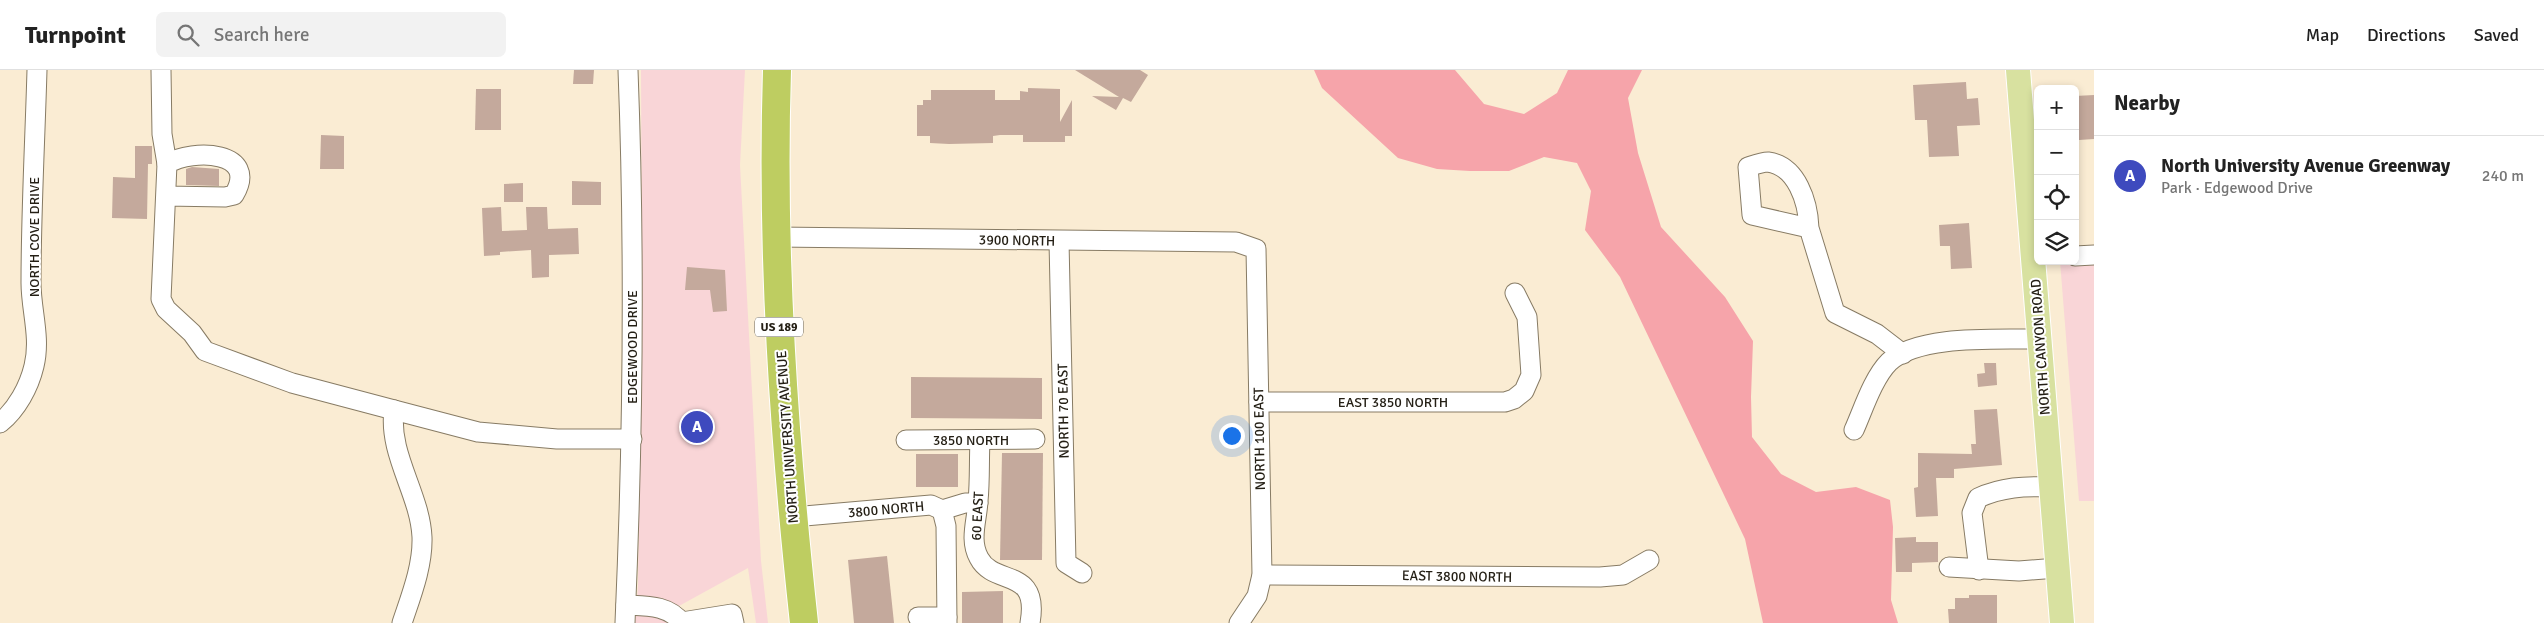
<!DOCTYPE html>
<html lang="en">
<head>
<meta charset="utf-8">
<style>
  :root { --surface:#fff; --page:#f2f2f2; --text:#222; --muted:#767676; --line:#e0e0e0; --accent:#3e4abe }
  body { margin:0; font-family:Signika,sans-serif; background:var(--page); color:var(--text) }
  .controls { position:absolute; right:15px; top:15px; display:grid; overflow:hidden; border-radius:8px; box-shadow:0 2px 8px #0003 }
  .controls button { width:45px; height:45px; display:grid; place-items:center; padding:0; border:0; border-bottom:1px solid var(--line); background:var(--surface); color:var(--text); font:25px sans-serif }
  .you { position:absolute; left:1231px; top:365px; width:18px; height:18px; margin:-12px; border:4px solid #fff; border-radius:50%; background:#1a73e8; box-shadow:0 0 0 8px #1a73e833 }
  .badge { display:grid; place-items:center; width:32px; height:32px; border-radius:50%; background:var(--accent); color:#fff; font-size:16px; font-weight:700 }
  .pin { position:absolute; translate:-50% -50%; border:2px solid #fff; box-shadow:0 1px 5px #0006 }
  .list { margin:0; padding:0; list-style:none }
  h2 { display:flex; justify-content:space-between; align-items:center; height:65px; margin:0; padding:0 20px; font-size:21px }
  h2 small { font-size:16px; font-weight:400; color:var(--muted) }
  .list li { display:grid; grid-template-columns:32px 1fr auto; gap:15px; align-items:center; box-sizing:border-box; height:80px; padding:0 20px; border-top:1px solid var(--line) }
  .list b { display:block; font-size:19px; white-space:nowrap }
  .list p { margin:0; font-size:16px; white-space:nowrap; color:var(--muted) }
  .list em { font-size:16px; font-style:normal; color:var(--muted) }
  .icon { flex:none; width:28px; height:28px; fill:none; stroke:currentColor; stroke-width:2; stroke-linecap:round; stroke-linejoin:round }
  .map { position:relative; flex:none; width:2094px; height:553px; overflow:hidden }
  header { display:flex; align-items:center; gap:30px; box-sizing:border-box; height:70px; padding:0 25px; background:var(--surface); border-bottom:1px solid var(--line) }
  header strong { font-size:24px }
  nav { display:flex; gap:28px; margin-inline-start:auto; font-size:18px }
  .search { width:350px; height:45px; background:var(--page); display:flex; align-items:center; gap:12px; box-sizing:border-box; padding:0 18px; border-radius:8px; color:var(--muted); font-size:19px }
  main { display:flex }
  aside { flex:1; background:var(--surface) }
  .map>svg:first-child { display:block }
  .green { fill:#f9d5d7 }
  .forest { fill:#f6a4aa }
  .building { fill:#c4a99c }
  .lines { fill:none; stroke-linecap:round; stroke-linejoin:round }
  .minor-casing { stroke:#877b64; stroke-width:21 }
  .major-casing { stroke:#fff; stroke-width:26 }
  .highway-casing { stroke:#fff; stroke-width:30 }
  .minor { stroke:#fff; stroke-width:19 }
  .major { stroke:#d8e1a0; stroke-width:24 }
  .highway { stroke:#becd61; stroke-width:28 }
  .labels { text-anchor:middle; stroke-width:4; stroke-linejoin:round; paint-order:stroke }
  .shield { fill:#fff; stroke:#66625b; stroke-width:1 }
  .shield-label { font-size:12px; font-weight:bold; fill:#241f15 }
  .street-label { font-size:14px; fill:#241f15; stroke:#fff }
</style>
</head>
<body>
<header>
<strong>Turnpoint</strong>
<div class="search"><svg class="icon" aria-label="search" viewBox="0 0 24 24"><circle cx="10" cy="10" r="6"/><path d="M15 15l6 6"/></svg>Search here</div>
<nav><a>Map</a><a>Directions</a><a>Saved</a></nav>
</header>
<main>
<div class="map">
<svg width="2094" height="553" viewBox="0 0 2094 553">
  <rect width="100%" height="100%" fill="#faecd3"/>
  <g class="green">
    <polygon points="641,0 745,0 740,95 761,491 768,553 756,553 748,498 679,536 676,553 635,553 638,516 642,223"/>
    <polygon points="2094,188 2094,431 2079,431 2060,191"/>
  </g>
  <polygon class="forest" points="1314,0 1455,0 1484,34 1524,44 1557,23 1568,0 1642,0 1628,28 1638,83 1661,157 1725,227 1753,271 1751,327 1752,367 1781,404 1816,422 1856,417 1890,430 1893,457 1891,530 1898,553 1763,553 1745,469 1620,207 1585,160 1591,121 1577,93 1544,87 1509,101 1470,101 1437,99 1398,88 1322,18"/>
  <g class="building">
    <polygon points="574,0 594,0 593,14 573,14"/>
    <polygon points="1075,0 1140,0 1148,5 1131,32 1123,28 1116,40 1092,26 1119,27"/>
    <polygon points="1966,12 1967,29 1978,28 1980,55 1957,56 1959,86 1929,87 1927,50 1915,50 1913,15"/>
    <polygon points="1028,18 1060,19 1060,52 1072,30 1072,66 1065,66 1065,72 1023,72 1023,65 1000,65 993,66 993,73 949,74 930,73 930,66 917,66 917,35 923,35 923,30 931,30 931,20 995,20 995,30 1020,30 1020,21 1028,22"/>
    <polygon points="476,19 501,19 501,60 475,60"/>
    <polygon points="2094,25 2094,69 2079,70 2079,62 2075,62 2075,26"/>
    <polygon points="321,65 344,66 344,99 320,99"/>
    <polygon points="135,76 152,76 152,94 148,94 147,149 112,148 113,107 135,108"/>
    <polygon points="192,97 219,99 219,116 186,115 186,99"/>
    <polygon points="572,111 601,112 601,135 572,135"/>
    <polygon points="523,113 523,132 504,132 504,114"/>
    <polygon points="501,137 502,161 527,160 526,137 547,137 548,159 578,158 579,184 549,185 549,207 532,208 531,180 500,182 500,185 484,186 482,138"/>
    <polygon points="1969,153 1972,198 1951,199 1950,176 1940,176 1939,155"/>
    <polygon points="687,197 725,200 727,241 713,242 710,220 685,220"/>
    <polygon points="1984,293 1996,293 1997,315 1978,317 1977,304 1985,303"/>
    <polygon points="911,307 1042,308 1042,349 911,348"/>
    <polygon points="1997,339 2002,395 1954,399 1954,408 1936,408 1938,446 1916,447 1914,418 1918,417 1918,383 1972,384 1971,374 1976,374 1974,340"/>
    <polygon points="1002,383 1043,383 1042,490 1000,490"/>
    <rect x="916" y="384" width="42" height="33"/>
    <polygon points="1916,467 1916,472 1938,472 1938,492 1912,493 1912,502 1896,502 1895,468"/>
    <polygon points="887,486 894,553 854,553 848,490"/>
    <polygon points="1003,521 1003,553 962,553 962,522"/>
    <polygon points="1969,525 1997,525 1997,553 1949,553 1948,539 1955,539 1955,528 1969,528"/>
  </g>
  <g class="lines">
    <g class="minor-casing">
      <g id="minor">
        <polyline points="161,0 162,64 167,94"/>
        <path d="M166,126L225,127L234,125C260,81 193,78 167,94L161,229L166,239L192,263L205,281L292,313L394,340"/>
        <path d="M1809,158C1808,132 1797,96 1768,92C1762,92 1754,95 1748,97L1752,145L1809,158L1835,243L1877,264L1903,284"/>
        <polyline points="776,167 1236,172 1256,179 1262,505 1257,526 1239,553"/>
        <polyline points="1059,171 1066,493 1082,503"/>
        <polyline points="2075,186 2094,185"/>
        <polyline points="1259,332 1505,332 1514,329 1524,321 1531,305 1527,247 1515,223"/>
        <path d="M0,353C17,339 29,317 34,296C41,268 31,240 31,213C31,142 35,71 37,0"/>
        <path d="M1854,360C1863,340 1873,308 1889,292C1919,264 1999,270 2039,269"/>
        <polyline points="906,370 1035,369"/>
        <path d="M980,370C979,390 980,411 978,431C977,451 969,470 979,488C994,517 1040,496 1030,553"/>
        <polyline points="942,440 946,456 947,553"/>
        <polyline points="793,447 931,435 942,440 965,433 978,433"/>
        <polyline points="1949,497 2019,501 2057,498"/>
        <path d="M1979,500L1972,443L1978,428C2002,417 2024,416 2051,417"/>
        <polyline points="1262,505 1600,507 1623,505 1649,490"/>
        <path d="M626,535C647,536 669,535 682,553"/>
        <polyline points="918,547 947,547"/>
        <polyline points="682,552 732,544 734,553"/>
        <path d="M402,553C411,526 423,496 422,467C420,424 388,384 394,340L478,362L557,369H632"/>
        <path d="M625,553C633,369 635,184 628,0"/>
      </g>
    </g>
    <g class="major-casing">
      <polyline id="major" points="2018,0 2062,553"/>
    </g>
    <g class="highway-casing">
      <path id="highway" d="M777,0C771,185 784,369 804,553"/>
    </g>
    <use href="#minor" class="minor"/>
    <use href="#major" class="major"/>
    <use href="#highway" class="highway"/>
  </g>
  <g class="labels">
    <rect class="shield" x="755" y="247.5" width="48" height="19" rx="4"/>
    <g class="shield-label">
      <text x="779" y="261">US 189</text>
    </g>
    <g class="street-label">
      <text transform="translate(34 167) rotate(-90)" y="5">NORTH COVE DRIVE</text>
      <text transform="translate(1017 170) rotate(1)" y="5">3900 NORTH</text>
      <text transform="translate(632 277) rotate(-90)" y="5">EDGEWOOD DRIVE</text>
      <text transform="translate(2040 277) rotate(-94)" y="5">NORTH CANYON ROAD</text>
      <text x="1393" y="337">EAST 3850 NORTH</text>
      <text transform="translate(1063 341) rotate(-91)" y="5">NORTH 70 EAST</text>
      <text transform="translate(787 367) rotate(-94)" y="5">NORTH UNIVERSITY AVENUE</text>
      <text transform="translate(1259 369) rotate(-91)" y="5">NORTH 100 EAST</text>
      <text x="971" y="375">3850 NORTH</text>
      <text transform="translate(886 439) rotate(-5)" y="5">3800 NORTH</text>
      <text transform="translate(977 446) rotate(-87)" y="5">60 EAST</text>
      <text transform="translate(1457 506) rotate(1)" y="5">EAST 3800 NORTH</text>
    </g>
  </g>
</svg>
<div class="controls">
<button>+</button>
<button>−</button>
<button><svg class="icon" aria-label="locate" viewBox="0 0 24 24"><circle cx="12" cy="12" r="6"/><path d="M12 2v4M12 18v4M2 12h4M18 12h4"/></svg></button>
<button><svg class="icon" aria-label="layers" viewBox="0 0 24 24"><path d="M12 4l9 5-9 5-9-5zM3 14l9 5 9-5"/></svg></button>
</div>
<div class="you"></div>
<div class="pin badge" style="left:697px;top:357px">A</div>
</div>
<aside>
<h2>Nearby<small></small></h2>
<ul class="list">
<li><span class="badge">A</span><div><b>North University Avenue Greenway</b><p>Park · Edgewood Drive</p></div><em>240 m</em></li>
</ul>
</aside>
</main>
</body>
</html>
